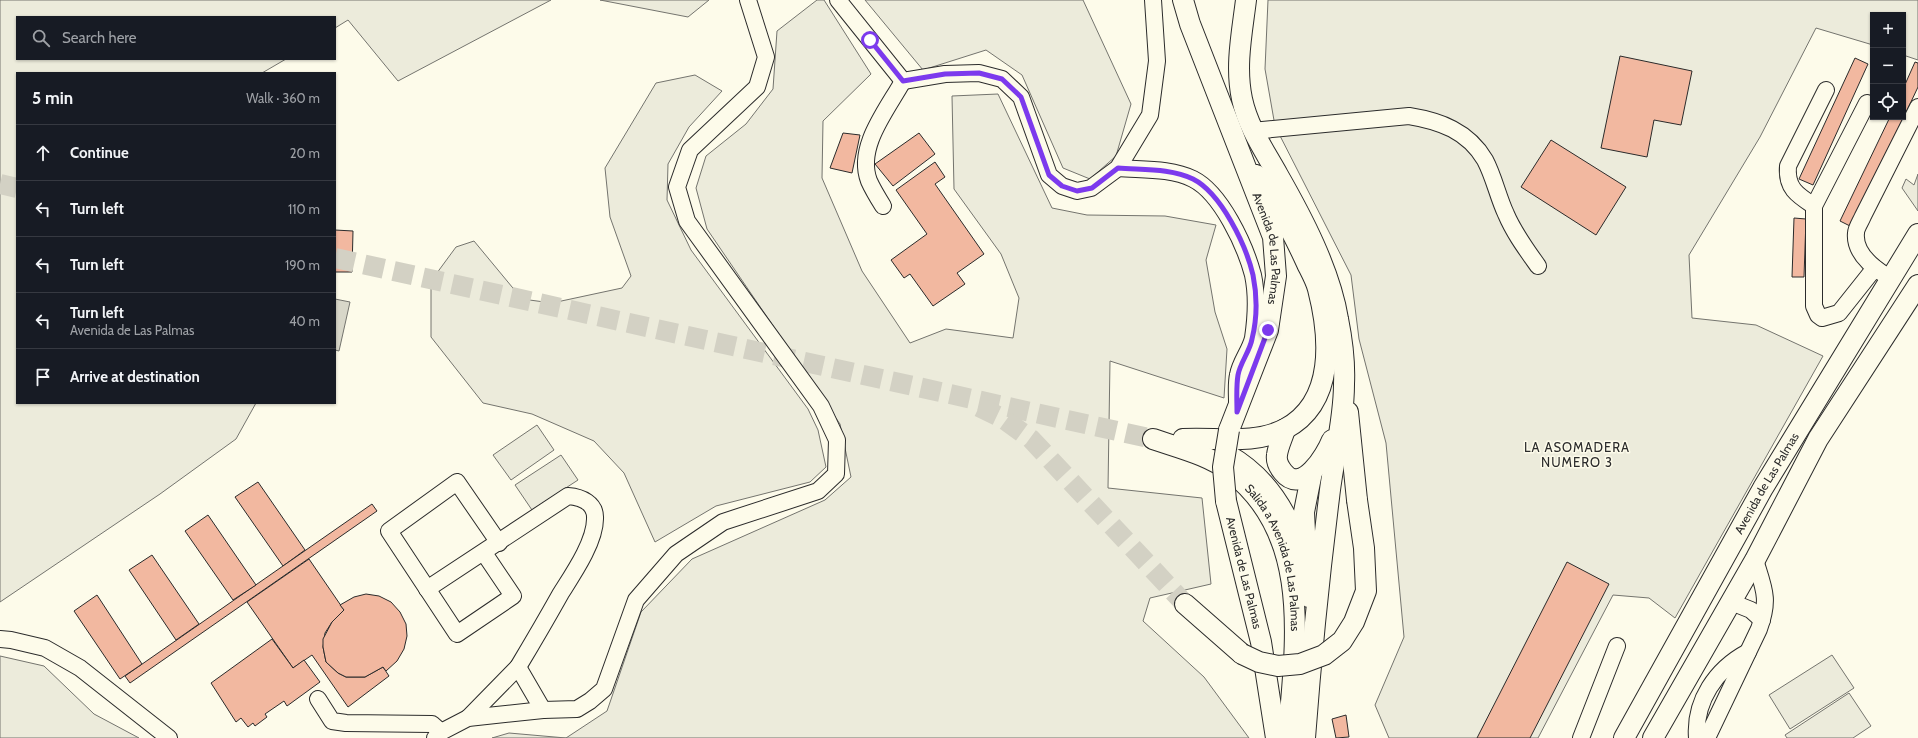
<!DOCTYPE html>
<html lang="en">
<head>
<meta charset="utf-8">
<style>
  :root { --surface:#171b24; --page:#20242c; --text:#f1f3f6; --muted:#9ea1a6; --line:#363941 }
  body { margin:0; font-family:Cabin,sans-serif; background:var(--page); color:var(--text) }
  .controls { position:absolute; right:12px; top:12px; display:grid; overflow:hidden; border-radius:0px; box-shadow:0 1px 3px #0004 }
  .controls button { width:36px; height:36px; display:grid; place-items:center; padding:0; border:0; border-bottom:1px solid var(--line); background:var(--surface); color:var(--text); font:20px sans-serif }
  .stop { position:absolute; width:12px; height:12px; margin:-9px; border:3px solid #7c3aed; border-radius:50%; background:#fff }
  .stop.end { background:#7c3aed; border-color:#fff; box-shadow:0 1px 4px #0008 }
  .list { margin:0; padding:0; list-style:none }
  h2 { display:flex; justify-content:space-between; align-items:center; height:52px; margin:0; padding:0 16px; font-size:17px }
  h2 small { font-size:13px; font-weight:400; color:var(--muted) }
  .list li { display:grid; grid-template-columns:26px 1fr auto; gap:12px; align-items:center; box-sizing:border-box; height:56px; padding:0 16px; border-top:1px solid var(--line) }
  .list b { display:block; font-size:15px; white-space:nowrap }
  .list p { margin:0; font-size:13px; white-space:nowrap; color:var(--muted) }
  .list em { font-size:13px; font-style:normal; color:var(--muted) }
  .icon { flex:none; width:22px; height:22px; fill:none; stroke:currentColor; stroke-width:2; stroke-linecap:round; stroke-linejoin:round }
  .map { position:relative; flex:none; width:1918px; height:738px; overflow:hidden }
  .search { position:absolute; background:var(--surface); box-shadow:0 1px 3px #0004; left:16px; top:16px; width:320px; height:44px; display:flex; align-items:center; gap:10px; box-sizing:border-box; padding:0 14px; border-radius:0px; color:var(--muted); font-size:15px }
  .panel { position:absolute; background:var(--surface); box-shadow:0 1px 3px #0004; left:16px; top:72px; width:320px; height:332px; border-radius:0px }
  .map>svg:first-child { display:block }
  .green { fill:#ecebdb; stroke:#74746e }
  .water { fill:#d8d7c9; stroke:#74746e }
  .building { fill:#f2b8a0; stroke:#2b2b2b }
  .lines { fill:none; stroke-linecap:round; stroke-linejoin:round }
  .major-tunnel { stroke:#d3d1c4; stroke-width:20; stroke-dasharray:20 10; stroke-linecap:butt }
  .minor-casing { stroke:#2b2b2b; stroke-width:18 }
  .major-casing { stroke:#2b2b2b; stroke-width:22 }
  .minor { stroke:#fdfbea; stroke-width:16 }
  .major { stroke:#fdfbea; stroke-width:20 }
  .major-bridge-casing { stroke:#2b2b2b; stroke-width:22; stroke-linecap:butt }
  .major-bridge { stroke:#fdfbea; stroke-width:20 }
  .route { stroke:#7c3aed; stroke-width:5 }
  .labels { text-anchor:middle; stroke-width:3; stroke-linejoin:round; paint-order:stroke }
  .street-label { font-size:12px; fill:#2b2b2b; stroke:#fdfbea }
  .neighbourhood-label { font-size:13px; letter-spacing:1px; fill:#2b2b2b; stroke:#fdfbea }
</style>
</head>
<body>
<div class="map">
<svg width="1918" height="738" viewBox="0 0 1918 738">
  <rect width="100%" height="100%" fill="#fdfbea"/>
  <g class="green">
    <polygon points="0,0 551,0 398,81 348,20 335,28 335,17 17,17 17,59 286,59 262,73 17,73 17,403 256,403 236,439 160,494 0,602"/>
    <polygon points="600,0 709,0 688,17"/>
    <polygon points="817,0 824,0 871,74 823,121 822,178 862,271 910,343 946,329 1013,338 1019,298 1001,254 954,189 952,96 998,94 1052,208 1087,215 1165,216 1216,225 1206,260 1215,312 1227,349 1224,398 1110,361 1108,488 1202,498 1211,584 1150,598 1143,621 1204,677 1249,738 492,738 509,733 566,738 607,711 641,612 692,559 825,500 851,477 840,424 707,229 696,188 706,156 746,124 773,89 777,31"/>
    <polygon points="865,0 1083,0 1131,104 1116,156 1090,179 1063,168 1022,75 986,50 923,70"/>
    <polygon points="1268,0 1918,0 1918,60 1903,55 1903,15 1873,15 1873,45 1816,28 1760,137 1689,255 1692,318 1756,325 1823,356 1675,618 1649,598 1613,595 1538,738 1389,738 1375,705 1404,637 1386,443 1359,339 1351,275 1275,126 1265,69"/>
    <polygon points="695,75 722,91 689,127 668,164 667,200 691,250 808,409 818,430 826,467 810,482 716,506 655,542 624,473 594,441 532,414 483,403 431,337 431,281 456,247 474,241 522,299 552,303 622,288 631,276 610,217 605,168 656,83"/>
    <polygon points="1918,174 1918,211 1902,188 1906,179 1914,185"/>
    <polygon points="537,425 554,450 511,480 493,455"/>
    <polygon points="561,455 578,480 532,510 515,485"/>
    <polygon points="1832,655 1854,688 1790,729 1769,695"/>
    <polygon points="0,656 44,666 94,714 139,738 0,738"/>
    <polygon points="1849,693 1871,726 1853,738 1787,738 1785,735"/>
  </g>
  <polygon class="water" points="335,299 350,302 339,351 335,350"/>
  <g class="building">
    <polygon points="1620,56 1692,71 1681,125 1654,120 1647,157 1601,148"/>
    <polygon points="1855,58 1868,64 1813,185 1799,179"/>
    <polygon points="1915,62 1918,63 1918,87 1852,227 1840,221 1890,117 1903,117 1903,89"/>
    <polygon points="843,133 860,135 852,173 830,168"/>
    <polygon points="919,133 935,154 893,186 875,164"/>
    <polygon points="1551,140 1626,187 1596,235 1521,187"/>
    <polygon points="935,162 945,177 935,184 984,254 957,273 965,284 933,306 910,274 904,278 891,260 927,234 896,190"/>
    <polygon points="1794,218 1806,219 1804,277 1792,277"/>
    <polygon points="335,230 353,231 352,272 335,272"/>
    <polygon points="258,482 305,550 283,566 235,497"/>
    <polygon points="372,504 377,511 130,683 125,676"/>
    <polygon points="208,515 256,585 233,600 185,531"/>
    <polygon points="152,555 199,624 176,640 129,570"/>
    <polygon points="309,559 344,610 332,622 325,633 323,647 326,662 338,673 346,677 365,677 383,667 389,676 348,707 312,655 293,668 247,602"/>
    <polygon points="1567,562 1609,584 1530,738 1477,738"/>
    <polygon points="366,594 379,596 391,602 400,612 406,624 407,636 404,649 397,661 386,671 383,667 365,677 346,677 338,673 326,662 323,647 323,639 332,622 344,610 340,605 354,597"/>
    <polygon points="97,595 142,664 120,679 74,611"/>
    <polygon points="272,639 293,668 304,660 320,682 287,706 284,701 265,714 267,717 255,726 253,723 248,727 241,718 236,722 211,683"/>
    <polygon points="1346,715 1349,737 1336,738 1332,719"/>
  </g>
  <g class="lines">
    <g class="major-tunnel">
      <polyline points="0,184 17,188"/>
      <polyline points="335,258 1153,439"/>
      <polyline points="979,407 1002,418 1031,439 1185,604"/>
    </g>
    <g class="minor-casing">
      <g id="minor">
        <polyline points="838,0 903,81 945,74 979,73 1002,79 1021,97 1049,175 1062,186 1077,191 1091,188 1118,168 1150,115 1157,61 1153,0"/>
        <polyline points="1867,103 1814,206 1814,306 1818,315 1822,318 1839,313 1870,274 1876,269"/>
        <path d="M1252,131L1409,116C1440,121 1468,131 1485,160C1494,177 1498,197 1506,214C1514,233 1526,249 1538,266"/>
        <path d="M1118,168C1142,170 1171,168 1193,179C1221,193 1245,245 1253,275C1257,294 1256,318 1253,338C1250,351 1240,362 1238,375C1236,383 1237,394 1237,402"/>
        <path d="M883,206C878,198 873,190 869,181C856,147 887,110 903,81"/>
        <path d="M1814,206C1797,195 1786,188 1788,166L1826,90"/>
        <path d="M1885,275C1871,266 1854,252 1856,233C1856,228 1861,221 1863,216L1918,107"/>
        <polyline points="484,553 513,596 457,634 389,531 457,482 499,543"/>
        <path d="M427,589L568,496C581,497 596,503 595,519C595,542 573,574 561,593C547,618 533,642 518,667"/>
        <polyline points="1731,602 1751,610 1762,620"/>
        <polyline points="0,639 11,640 45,648 80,668 169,738"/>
        <polyline points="318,699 332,721 346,723 432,724 441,732"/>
        <polyline points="468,718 518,667 543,710"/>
        <polyline points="435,738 441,732 468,718 543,710 577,709 590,701 604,689 636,600 676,554 723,522 818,491 836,474 837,440 821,406 687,221 677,187 690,150 757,87 766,57 748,0"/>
        <polyline points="1581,738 1617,646"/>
        <path d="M1697,738C1694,701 1716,669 1748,652"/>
        <path d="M1707,738L1759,629C1770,599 1764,589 1755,560"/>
      </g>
    </g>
    <g class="major-casing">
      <g id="major">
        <path id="s1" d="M1183,0L1190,24L1273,237L1276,276L1268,330L1229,430"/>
        <path d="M1246,0C1242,33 1235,66 1242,99C1248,127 1264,150 1278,175C1302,217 1330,270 1338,319C1342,339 1345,363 1344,384C1344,422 1333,460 1329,498C1319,578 1311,658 1305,738"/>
        <polyline points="1348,412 1357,500"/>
        <path d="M1285,429C1283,437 1278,446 1277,455C1276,461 1279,467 1283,472C1302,496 1326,455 1332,440"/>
        <path id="s2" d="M1153,439C1179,448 1209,455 1231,472C1314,536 1295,647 1288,738"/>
        <path d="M1183,439C1217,437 1254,445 1285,429C1336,402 1330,336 1318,289C1316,281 1311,272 1307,264C1293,233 1277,202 1256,175"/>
        <path d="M1228,455C1278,483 1304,541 1309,597"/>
        <path id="s3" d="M1226,501L1261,642L1276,738"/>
        <polyline points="1306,552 1304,512 1312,472"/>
        <polyline points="1185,604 1242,654"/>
        <path id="s4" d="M1624,738L1763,488L1918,234"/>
        <polyline points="1653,738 1755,560 1818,439 1918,285"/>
      </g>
    </g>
    <use href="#minor" class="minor"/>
    <use href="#major" class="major"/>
    <g class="major-bridge-casing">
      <g id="major-bridge">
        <polyline points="1226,501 1223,467 1229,430"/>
        <polyline points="1242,654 1259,662 1278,666 1300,664 1324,655 1342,641 1354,622 1366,591 1364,548 1357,500"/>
      </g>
    </g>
    <use href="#major-bridge" class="major-bridge"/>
  </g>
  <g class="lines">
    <path class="route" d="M870,40L903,81L945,74L979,73L1002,79L1021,97L1049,175L1062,186L1077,191L1092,188L1118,168C1142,170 1171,168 1193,179C1221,193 1246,245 1253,275C1257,295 1257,319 1252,339C1250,351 1240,363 1238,375C1236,387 1237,400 1237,412L1268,330"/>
  </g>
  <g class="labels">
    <g class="street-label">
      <text dy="4" stroke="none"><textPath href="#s1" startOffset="264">Avenida de Las Palmas</textPath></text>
      <text dy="4" stroke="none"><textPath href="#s4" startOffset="292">Avenida de Las Palmas</textPath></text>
      <text dy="4" stroke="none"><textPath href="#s2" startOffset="185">Salida a Avenida de Las Palmas</textPath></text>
      <text dy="4" stroke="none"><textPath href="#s3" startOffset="74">Avenida de Las Palmas</textPath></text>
    </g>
    <g class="neighbourhood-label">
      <text x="1577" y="452">LA ASOMADERA<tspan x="1577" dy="15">NUMERO 3</tspan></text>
    </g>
  </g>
</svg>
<div class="controls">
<button>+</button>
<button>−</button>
<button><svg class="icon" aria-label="locate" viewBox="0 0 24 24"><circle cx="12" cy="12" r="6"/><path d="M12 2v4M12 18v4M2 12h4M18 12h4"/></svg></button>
</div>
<div class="stop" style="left:870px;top:40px"></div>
<div class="stop end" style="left:1268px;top:330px"></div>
<div class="search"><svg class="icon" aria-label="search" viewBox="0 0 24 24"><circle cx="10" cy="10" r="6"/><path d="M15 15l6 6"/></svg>Search here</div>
<section class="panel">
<h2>5 min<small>Walk · 360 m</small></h2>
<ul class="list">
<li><svg class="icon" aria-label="ahead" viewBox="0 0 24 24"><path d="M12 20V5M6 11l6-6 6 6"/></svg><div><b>Continue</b></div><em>20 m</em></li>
<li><svg class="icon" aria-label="left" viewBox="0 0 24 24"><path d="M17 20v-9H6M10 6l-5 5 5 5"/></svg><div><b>Turn left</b></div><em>110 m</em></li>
<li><svg class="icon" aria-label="left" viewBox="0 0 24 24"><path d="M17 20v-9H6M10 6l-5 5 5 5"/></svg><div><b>Turn left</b></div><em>190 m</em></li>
<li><svg class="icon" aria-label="left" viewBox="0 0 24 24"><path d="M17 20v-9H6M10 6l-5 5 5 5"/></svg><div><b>Turn left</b><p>Avenida de Las Palmas</p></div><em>40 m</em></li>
<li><svg class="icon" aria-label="arrive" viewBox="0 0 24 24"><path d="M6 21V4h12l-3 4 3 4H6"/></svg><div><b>Arrive at destination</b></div></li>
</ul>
</section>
</div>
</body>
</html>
